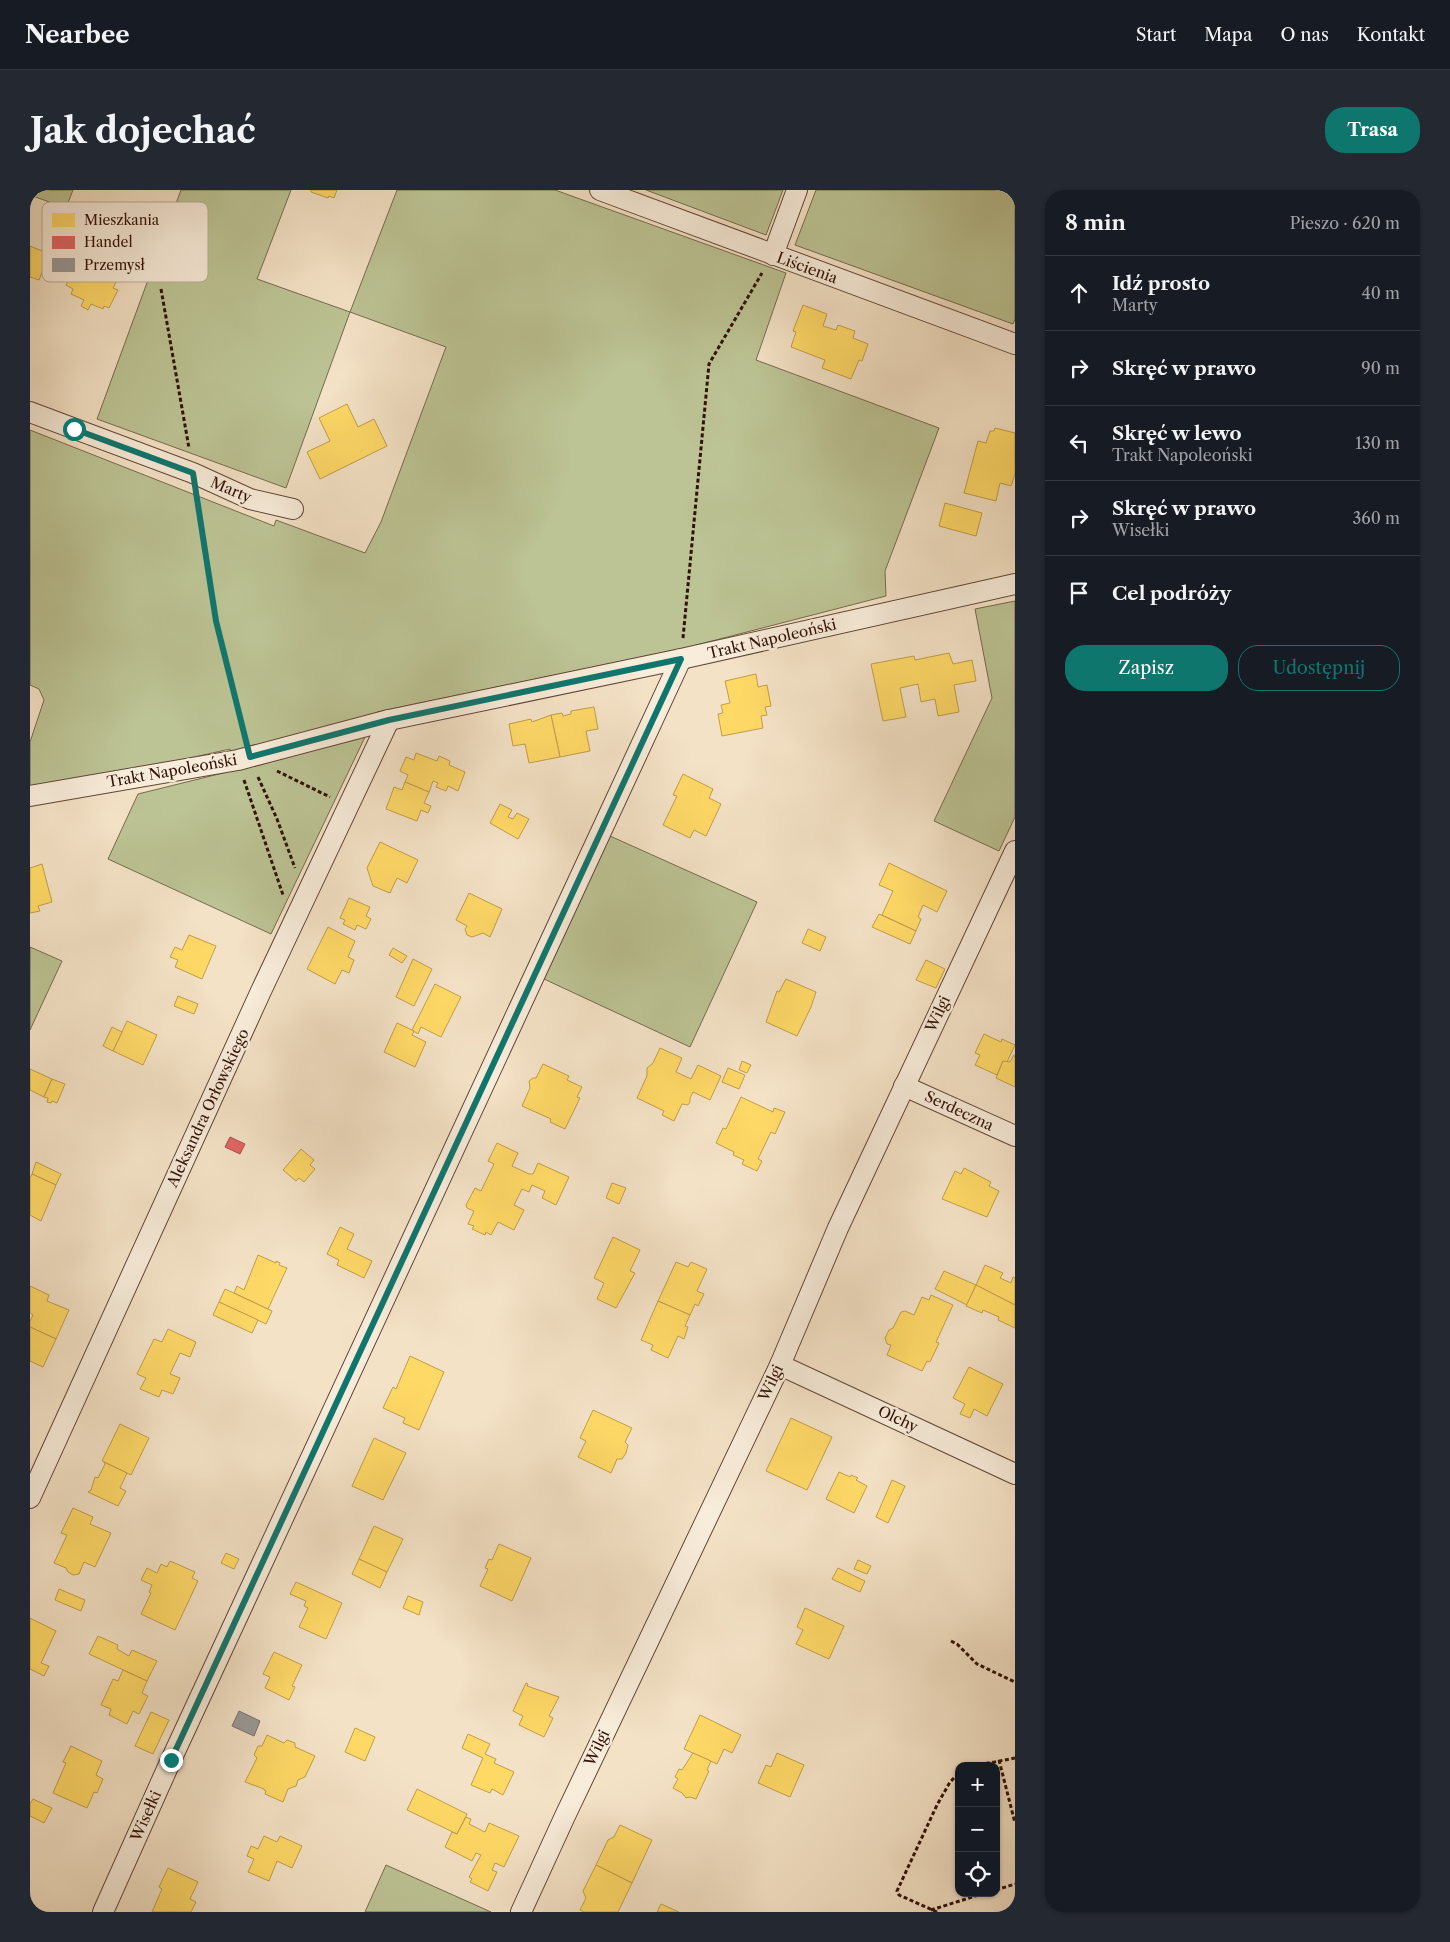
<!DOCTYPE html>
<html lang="pl">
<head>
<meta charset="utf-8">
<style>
  :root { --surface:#171b24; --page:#242831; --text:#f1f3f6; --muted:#9ea1a6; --line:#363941; --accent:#0f766e }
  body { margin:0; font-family:"Libre Caslon Text",serif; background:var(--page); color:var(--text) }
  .controls { position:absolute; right:15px; bottom:15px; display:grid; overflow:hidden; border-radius:10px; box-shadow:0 1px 4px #0004 }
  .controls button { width:45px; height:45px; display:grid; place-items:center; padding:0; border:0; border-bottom:1px solid var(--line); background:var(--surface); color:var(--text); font:25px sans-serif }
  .stop { position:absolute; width:15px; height:15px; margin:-11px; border:4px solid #0f766e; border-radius:50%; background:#fff }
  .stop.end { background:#0f766e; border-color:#fff; box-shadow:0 1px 5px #0008 }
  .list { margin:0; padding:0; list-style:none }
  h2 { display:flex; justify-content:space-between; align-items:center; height:65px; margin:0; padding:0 20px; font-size:21px }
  h2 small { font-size:16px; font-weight:400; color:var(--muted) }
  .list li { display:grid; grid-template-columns:32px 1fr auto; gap:15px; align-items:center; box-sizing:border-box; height:75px; padding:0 20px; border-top:1px solid var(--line) }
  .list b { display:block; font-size:19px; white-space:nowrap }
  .list p { margin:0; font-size:16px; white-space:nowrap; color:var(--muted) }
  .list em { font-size:16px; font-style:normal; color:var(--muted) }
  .actions { display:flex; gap:10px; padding:15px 20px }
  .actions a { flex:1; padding:11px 0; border:1px solid var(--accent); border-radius:20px; text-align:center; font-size:18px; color:var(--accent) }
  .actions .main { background:var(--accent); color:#fff }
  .icon { flex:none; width:28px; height:28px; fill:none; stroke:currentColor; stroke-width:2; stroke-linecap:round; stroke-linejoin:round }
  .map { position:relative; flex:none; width:985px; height:1722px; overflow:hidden; border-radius:20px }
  header { display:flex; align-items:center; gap:30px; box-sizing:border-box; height:70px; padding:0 25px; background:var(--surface); border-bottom:1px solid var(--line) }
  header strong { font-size:24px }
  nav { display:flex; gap:28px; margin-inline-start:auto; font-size:18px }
  .intro { display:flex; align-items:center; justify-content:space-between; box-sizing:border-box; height:120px; padding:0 30px }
  h1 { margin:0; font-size:35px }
  .button { padding:12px 22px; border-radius:20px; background:var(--accent); color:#fff; font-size:18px; font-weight:700 }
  main { display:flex; gap:30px; padding:0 30px }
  aside { flex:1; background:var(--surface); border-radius:20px; box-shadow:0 1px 4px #0004 }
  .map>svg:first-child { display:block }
  .green { fill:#bcc394; stroke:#776a4d }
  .homes { fill:#ffd966; stroke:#c29d49 }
  .shops { fill:#e06666; stroke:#ac4d49 }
  .industry { fill:#999; stroke:#7a706d }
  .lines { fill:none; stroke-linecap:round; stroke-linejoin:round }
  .street-casing { stroke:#624636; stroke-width:22 }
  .path { stroke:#321206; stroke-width:3; stroke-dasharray:4 2.5; stroke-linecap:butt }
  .street { stroke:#f8ecda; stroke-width:20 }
  .route { stroke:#0f766e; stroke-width:6 }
  .labels { text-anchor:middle; stroke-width:5; stroke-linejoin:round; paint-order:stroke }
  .street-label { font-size:15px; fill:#321206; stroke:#f8ecda }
  .key { fill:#f8ecda; stroke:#bdab9a; stroke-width:1 }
  .key-label { font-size:14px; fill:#321206 }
</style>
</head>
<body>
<header>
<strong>Nearbee</strong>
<nav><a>Start</a><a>Mapa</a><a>O nas</a><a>Kontakt</a></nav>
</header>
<div class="intro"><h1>Jak dojechać</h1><a class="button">Trasa</a></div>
<main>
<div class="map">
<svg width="985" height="1722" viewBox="0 0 985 1722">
  <rect width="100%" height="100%" fill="#f4e2c6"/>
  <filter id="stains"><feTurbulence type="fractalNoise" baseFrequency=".004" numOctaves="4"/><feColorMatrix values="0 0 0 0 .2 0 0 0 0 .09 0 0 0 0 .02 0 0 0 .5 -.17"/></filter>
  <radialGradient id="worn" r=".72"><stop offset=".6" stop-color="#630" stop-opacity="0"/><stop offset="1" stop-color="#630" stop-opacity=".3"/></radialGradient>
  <g class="green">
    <polygon points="0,0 43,0 36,18 0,5"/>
    <polygon points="151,0 261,0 227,89 320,122 367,0 525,0 756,83 726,170 909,238 855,381 856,406 655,458 347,522 241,744 78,669 108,604 205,580 200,559 102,581 0,601 0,552 14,510 9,499 0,495 0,240 244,336 246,330 335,363 351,332 416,157 320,122 256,298 67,229"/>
    <polygon points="616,0 753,0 736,45"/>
    <polygon points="786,0 985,0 985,129 983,134 765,55"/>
    <polygon points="985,411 985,627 969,661 904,631 962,508 945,419"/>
    <polygon points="580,646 727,712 660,857 514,789"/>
    <polygon points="0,757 32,771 0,840"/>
    <polygon points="356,1675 461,1722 335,1722"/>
  </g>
  <g class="homes">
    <polygon points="281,0 307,0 304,8 299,6 298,8 281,2"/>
    <polygon points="0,56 19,64 9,90 0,87"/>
    <polygon points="69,75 75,77 72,85 86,92 83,98 88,100 79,118 74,116 73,119 61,114 58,120 51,116 54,110 41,104 43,99 36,95 44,79 51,83 54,76 66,82"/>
    <polygon points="773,115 797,124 793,136 806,140 808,135 825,141 823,148 838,154 832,171 829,170 821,189 792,178 795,170 761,157 766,142 763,141"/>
    <polygon points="317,214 328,237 344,229 357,256 290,289 277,262 300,251 289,228"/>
    <polygon points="965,238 985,243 985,284 981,296 970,293 966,311 934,303 948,251 956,253 960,241 964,241"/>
    <polygon points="915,313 952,323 946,346 909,336"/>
    <polygon points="919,463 923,474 942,470 946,491 924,495 929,522 908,526 905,509 891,512 888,494 870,498 876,527 853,531 841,474 884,466 885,470"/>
    <polygon points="726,484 728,497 737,495 741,516 735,517 737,525 731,526 733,538 692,546 688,524 693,523 691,515 700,513 695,491"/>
    <polygon points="564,517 568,539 556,541 560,561 530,567 521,525 532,523 533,526 541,524 541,521"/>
    <polygon points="521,525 530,567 499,573 495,554 483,556 479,534 501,529 502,532"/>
    <polygon points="386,563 407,571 409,566 420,571 419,575 435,582 428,601 418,596 416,601 406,597 408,593 403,591 399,602 375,592 378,585 370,581 376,567 384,570"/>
    <polygon points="653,584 683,599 679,608 691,614 676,646 664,640 660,648 633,635 647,606 643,605"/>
    <polygon points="375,592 399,602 394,613 401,616 398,623 391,620 387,631 356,619 364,597 372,600"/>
    <polygon points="470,614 482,620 478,627 483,629 487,623 499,629 488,649 460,633"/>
    <polygon points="350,652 388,670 377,693 367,688 360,703 343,696 337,678"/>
    <polygon points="859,673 917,701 907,722 893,715 888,727 891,729 886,741 852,725 863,701 849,695"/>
    <polygon points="12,674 22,712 8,716 10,721 0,723 0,678"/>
    <polygon points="439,703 472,719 460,747 453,743 442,747 437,745 435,739 437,736 426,730"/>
    <polygon points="319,708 340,717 336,726 341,729 336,739 327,735 325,740 313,734 315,730 310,728"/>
    <polygon points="849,724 886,741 880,754 842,737"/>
    <polygon points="298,737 325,751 318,767 324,770 319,783 312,780 305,794 277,779"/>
    <polygon points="778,739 796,747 790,761 772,753"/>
    <polygon points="159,745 186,756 172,789 145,777 148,770 140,767 145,757 152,760"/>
    <polygon points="363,758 377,766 372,773 359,765"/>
    <polygon points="383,769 402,779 384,816 366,807"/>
    <polygon points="896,770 915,779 906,798 886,790"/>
    <polygon points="756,789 786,802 781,817 767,846 736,832 747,801 749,802"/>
    <polygon points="405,794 431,807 411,847 391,837 388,844 382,840"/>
    <polygon points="148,806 168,814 164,824 144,816"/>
    <polygon points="97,831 127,845 113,875 83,861"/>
    <polygon points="367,833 384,841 382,845 396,852 385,877 354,862"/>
    <polygon points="82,837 92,842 83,861 73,856"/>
    <polygon points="954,844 971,852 972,849 985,855 977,872 973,871 967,885 945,875 950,865 945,863"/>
    <polygon points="630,858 652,868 646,882 661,889 668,875 691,886 680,910 663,902 660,908 660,912 658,915 652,914 644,931 632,925 634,921 607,908 617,886 617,878 623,873"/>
    <polygon points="984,865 985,865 985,897 966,888 973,871 980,872"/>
    <polygon points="712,871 721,875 717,883 709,880"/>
    <polygon points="513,874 539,886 537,890 552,897 547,907 550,908 535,939 520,932 521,929 492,916 500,898 499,891 503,888 506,888"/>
    <polygon points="698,878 715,885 709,899 692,892"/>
    <polygon points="0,879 22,889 14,907 0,900"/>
    <polygon points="22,889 35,894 27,913 22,911 21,913 17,912 18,908 14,907"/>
    <polygon points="711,907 743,922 744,918 755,922 745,944 741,942 728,969 732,971 727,981 712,974 714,970 703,965 704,962 686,953 693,938 696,939"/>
    <polygon points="467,953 488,963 482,976 499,984 503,984 508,973 539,987 526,1015 512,1008 515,1001 502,995 499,1002 492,999 484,1015 494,1020 484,1040 468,1032 461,1045 456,1042 455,1045 442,1039 444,1036 438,1034 444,1021 437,1018 436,1015 445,998 451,1001 464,974 458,971"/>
    <polygon points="271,959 284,970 280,975 285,979 274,992 269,988 266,991 253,980"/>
    <polygon points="6,972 31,984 26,995 2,984"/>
    <polygon points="934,978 961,992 959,996 969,1001 957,1027 912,1009 925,981 931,984"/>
    <polygon points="2,984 26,995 11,1031 0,1025 0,988"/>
    <polygon points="582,993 596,998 589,1014 576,1008"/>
    <polygon points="310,1037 324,1044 317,1059 342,1071 334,1088 307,1075 309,1070 297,1064"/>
    <polygon points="583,1047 610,1060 600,1081 605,1083 586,1118 567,1109 574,1093 564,1088"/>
    <polygon points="228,1065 246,1073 246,1071 250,1073 249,1075 257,1078 238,1119 204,1103 207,1096 214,1100"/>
    <polygon points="646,1072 658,1077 661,1072 677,1079 667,1101 674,1104 668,1116 665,1114 660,1125 628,1111"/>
    <polygon points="955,1075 973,1083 970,1088 981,1093 983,1087 985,1088 985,1115 946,1095"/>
    <polygon points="914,1081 946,1095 937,1115 905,1099"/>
    <polygon points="946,1095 985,1115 985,1138 968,1130 969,1127 953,1120 952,1123 936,1116"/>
    <polygon points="0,1096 19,1105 17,1111 39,1120 26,1149 0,1137 0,1131 3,1125 0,1123"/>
    <polygon points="195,1099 242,1121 236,1134 189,1112"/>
    <polygon points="901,1105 923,1115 906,1152 909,1153 900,1172 897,1171 892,1181 857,1165 861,1155 857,1154 855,1148 859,1140 863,1138 871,1122 875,1121 884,1125 892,1107 899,1110"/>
    <polygon points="628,1111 660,1125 655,1136 658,1137 654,1149 648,1146 638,1168 621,1160 623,1155 611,1150"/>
    <polygon points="189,1112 228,1130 222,1143 183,1125"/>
    <polygon points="0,1137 26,1149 13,1177 0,1171"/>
    <polygon points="138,1139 166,1152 160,1167 150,1163 140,1184 150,1188 143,1204 132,1200 129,1207 110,1199 116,1188 107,1184 124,1149 132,1152"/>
    <polygon points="380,1166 414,1182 389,1240 373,1233 375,1228 353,1218 363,1197 366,1199"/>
    <polygon points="939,1177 973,1194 957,1226 944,1219 940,1228 930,1224 935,1214 923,1208"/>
    <polygon points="563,1220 602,1238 595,1252 598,1255 596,1263 592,1269 587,1269 581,1283 548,1267 556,1251 550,1248"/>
    <polygon points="761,1228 802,1247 777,1300 736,1281"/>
    <polygon points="90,1234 119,1248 101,1285 72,1271"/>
    <polygon points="344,1248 376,1263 353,1310 322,1296"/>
    <polygon points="74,1272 97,1283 90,1298 96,1301 88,1316 58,1302 61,1300 65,1287 68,1288 75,1274"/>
    <polygon points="809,1282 820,1287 821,1285 828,1288 826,1290 837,1296 824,1323 796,1309"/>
    <polygon points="862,1290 875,1296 858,1333 846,1327"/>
    <polygon points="43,1318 63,1327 60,1334 81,1343 65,1377 54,1372 49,1384 43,1385 38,1382 36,1378 24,1373 37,1345 31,1343"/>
    <polygon points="344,1336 373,1349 357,1382 329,1369"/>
    <polygon points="469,1354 501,1368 482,1411 450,1396 458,1379 455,1378 459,1369 462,1370"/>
    <polygon points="196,1363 209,1369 204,1379 191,1373"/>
    <polygon points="329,1369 357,1382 350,1398 322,1384"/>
    <polygon points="828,1370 841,1376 837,1384 824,1379"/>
    <polygon points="140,1371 165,1382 162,1388 168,1391 145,1440 111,1424 121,1403 119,1402 122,1395 111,1390 117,1378 127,1383 131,1374 137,1377"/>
    <polygon points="808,1378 835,1391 830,1402 802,1389"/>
    <polygon points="266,1392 312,1413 296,1449 269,1437 278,1418 274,1416 276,1411 260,1404"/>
    <polygon points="29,1399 55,1410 51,1421 25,1410"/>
    <polygon points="378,1406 393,1412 389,1425 373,1418"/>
    <polygon points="775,1418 814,1436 799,1469 766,1454 773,1440 767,1437"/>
    <polygon points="0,1428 26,1441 11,1473 19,1476 14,1486 0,1479"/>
    <polygon points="68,1446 88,1455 87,1459 99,1466 102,1460 127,1471 117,1491 59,1464"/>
    <polygon points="244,1462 272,1475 262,1496 265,1497 259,1510 235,1498 240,1487 233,1484"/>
    <polygon points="93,1480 117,1491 112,1503 118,1506 109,1524 103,1521 97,1534 79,1525 81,1519 71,1515 83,1489 88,1491"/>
    <polygon points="496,1493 498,1494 497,1496 529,1507 519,1526 523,1528 514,1547 489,1535 493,1526 483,1521"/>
    <polygon points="121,1522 139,1530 123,1564 105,1556"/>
    <polygon points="670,1525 711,1545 702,1563 694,1559 687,1574 654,1559"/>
    <polygon points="325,1538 345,1547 335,1571 315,1562"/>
    <polygon points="438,1544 460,1554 455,1564 466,1569 464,1573 484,1582 473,1605 462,1599 460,1603 441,1595 453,1568 432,1558"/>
    <polygon points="237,1545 254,1553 257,1550 265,1553 265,1557 285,1566 275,1587 268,1590 266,1596 258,1599 253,1612 235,1604 236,1601 234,1600 234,1599 215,1592 227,1568 224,1565 228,1556 232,1556"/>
    <polygon points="41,1556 72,1571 66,1585 73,1589 67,1603 64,1602 57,1618 23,1603 36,1573 33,1572"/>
    <polygon points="663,1563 681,1571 677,1580 679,1581 666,1609 660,1607 656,1608 652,1603 643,1598 648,1589 645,1587 649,1579 652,1580"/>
    <polygon points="747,1563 774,1575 760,1607 728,1593 736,1575 741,1577"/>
    <polygon points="387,1599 437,1624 427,1644 377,1620"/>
    <polygon points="3,1609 22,1618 14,1633 0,1626 0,1614"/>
    <polygon points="436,1627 441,1629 439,1634 455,1642 459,1633 489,1646 474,1677 465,1673 462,1680 467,1682 458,1701 440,1692 442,1689 439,1687 451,1665 446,1663 442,1671 415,1657 422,1642 427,1644"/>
    <polygon points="590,1635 622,1650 602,1693 566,1675 578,1650 584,1647"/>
    <polygon points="234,1646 247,1652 250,1646 272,1656 262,1678 247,1671 239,1691 218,1682 224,1669 217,1666 221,1656 228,1659"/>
    <polygon points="566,1675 602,1693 588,1722 554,1722 550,1720 556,1708 553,1701"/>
    <polygon points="138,1678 168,1692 160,1709 166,1712 161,1722 122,1722 132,1699 129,1697"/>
    <polygon points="631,1714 649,1722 627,1722"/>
  </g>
  <polygon class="shops" points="200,947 215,954 210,964 195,957"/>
  <polygon class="industry" points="209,1521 230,1531 224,1546 202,1536"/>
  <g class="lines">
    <g class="street-casing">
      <g id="street">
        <polyline points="570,0 985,154"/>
        <polyline points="743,65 767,0"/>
        <polyline points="0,222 163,283 220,309 263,319"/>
        <polyline points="0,606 208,570 359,530 651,469 985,394"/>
        <polyline points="874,896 985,946"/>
        <polyline points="750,1175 985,1284"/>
        <polyline points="0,1308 231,801 359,530"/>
        <polyline points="73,1722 141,1570 651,469"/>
        <polyline points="491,1722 535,1626 750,1175 808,1038 985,661"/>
      </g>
    </g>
    <g class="path">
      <polyline points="131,99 159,258"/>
      <polyline points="166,307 186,431 215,548"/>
      <polyline points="653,448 679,174 732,83"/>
      <polyline points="247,581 300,607"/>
      <polyline points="228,587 247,629 265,678"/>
      <polyline points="214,590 253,705"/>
      <polyline points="921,1451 927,1454 947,1474 985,1492"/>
      <polyline points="969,1570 985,1633"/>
      <polyline points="943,1576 985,1568"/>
      <polyline points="966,1700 985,1694"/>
      <polyline points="901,1720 955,1703"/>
      <polyline points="907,1722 869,1705 867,1701 907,1615 920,1592 929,1583"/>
    </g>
    <use href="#street" class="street"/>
  </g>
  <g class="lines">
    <polyline class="route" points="44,239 163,283 186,431 220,567 359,530 651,469 141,1570"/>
  </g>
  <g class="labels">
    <g class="street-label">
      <text transform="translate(777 78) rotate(20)" y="5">Liścienia</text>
      <text transform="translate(201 300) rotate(23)" y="5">Marty</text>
      <text transform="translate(742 449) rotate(-13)" y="5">Trakt Napoleoński</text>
      <text transform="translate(142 581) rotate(-10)" y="5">Trakt Napoleoński</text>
      <text transform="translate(908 824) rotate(-65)" y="5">Wilgi</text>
      <text transform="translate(178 918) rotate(-65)" y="5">Aleksandra Orłowskiego</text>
      <text transform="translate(929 921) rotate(25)" y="5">Serdeczna</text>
      <text transform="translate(741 1193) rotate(-65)" y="5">Wilgi</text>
      <text transform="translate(868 1229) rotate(25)" y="5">Olchy</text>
      <text transform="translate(567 1558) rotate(-64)" y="5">Wilgi</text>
      <text transform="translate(116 1626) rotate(-66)" y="5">Wisełki</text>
    </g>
  </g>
  <rect x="12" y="12" width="166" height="80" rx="8" class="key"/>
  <rect x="22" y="23" width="23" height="14" fill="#ffd966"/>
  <rect x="22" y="46" width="23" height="13" fill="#e06666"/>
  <rect x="22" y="68" width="23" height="14" fill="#999"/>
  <g class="key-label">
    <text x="54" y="35">Mieszkania</text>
    <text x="54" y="57">Handel</text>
    <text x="54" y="80">Przemysł</text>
  </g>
  <rect width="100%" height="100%" filter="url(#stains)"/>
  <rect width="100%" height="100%" fill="url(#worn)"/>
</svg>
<div class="controls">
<button>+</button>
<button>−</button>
<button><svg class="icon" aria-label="locate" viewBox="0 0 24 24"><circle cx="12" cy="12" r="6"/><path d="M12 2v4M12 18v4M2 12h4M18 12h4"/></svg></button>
</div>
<div class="stop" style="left:44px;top:239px"></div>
<div class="stop end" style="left:141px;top:1570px"></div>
</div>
<aside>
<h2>8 min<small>Pieszo · 620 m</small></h2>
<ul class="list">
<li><svg class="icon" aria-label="ahead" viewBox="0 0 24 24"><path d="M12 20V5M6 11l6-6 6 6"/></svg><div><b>Idź prosto</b><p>Marty</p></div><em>40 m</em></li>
<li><svg class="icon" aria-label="right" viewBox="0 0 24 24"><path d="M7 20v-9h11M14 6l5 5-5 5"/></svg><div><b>Skręć w prawo</b></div><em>90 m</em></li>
<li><svg class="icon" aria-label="left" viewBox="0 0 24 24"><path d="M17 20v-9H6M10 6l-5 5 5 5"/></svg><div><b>Skręć w lewo</b><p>Trakt Napoleoński</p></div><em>130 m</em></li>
<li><svg class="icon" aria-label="right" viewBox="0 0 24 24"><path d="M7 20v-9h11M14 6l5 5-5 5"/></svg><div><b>Skręć w prawo</b><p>Wisełki</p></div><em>360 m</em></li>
<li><svg class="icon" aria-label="arrive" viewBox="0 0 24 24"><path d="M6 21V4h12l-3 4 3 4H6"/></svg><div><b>Cel podróży</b></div></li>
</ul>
<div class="actions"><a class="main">Zapisz</a><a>Udostępnij</a></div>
</aside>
</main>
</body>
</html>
